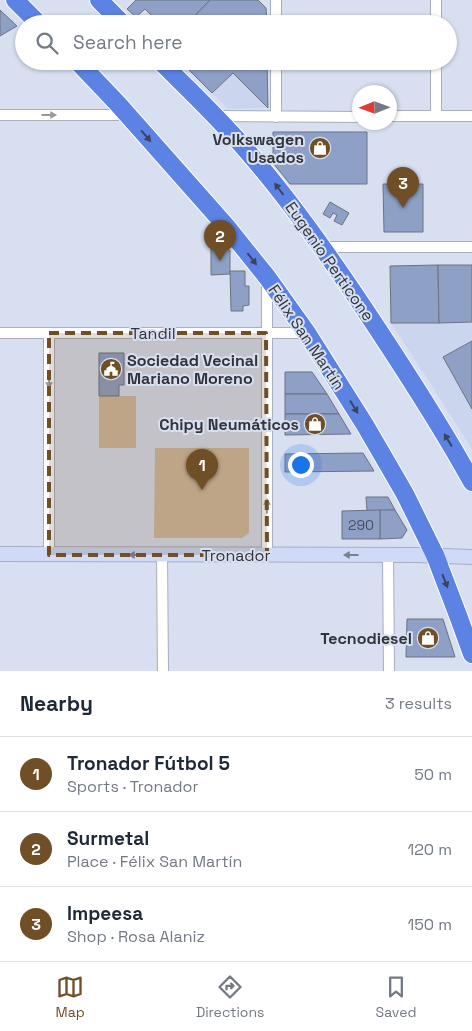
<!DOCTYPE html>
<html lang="en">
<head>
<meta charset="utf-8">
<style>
  :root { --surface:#fff; --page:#f6f6f7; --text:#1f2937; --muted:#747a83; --line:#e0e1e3; --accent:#704e26 }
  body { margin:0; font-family:"Space Grotesk",sans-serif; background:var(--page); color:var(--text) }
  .compass { position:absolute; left:352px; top:85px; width:45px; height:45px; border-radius:50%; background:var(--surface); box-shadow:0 1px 4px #0004; rotate:269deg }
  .you { position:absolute; left:300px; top:464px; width:18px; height:18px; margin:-12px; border:4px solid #fff; border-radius:50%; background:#1a73e8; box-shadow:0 0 0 8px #1a73e833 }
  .badge { display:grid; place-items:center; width:32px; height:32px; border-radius:50%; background:var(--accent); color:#fff; font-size:16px; font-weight:700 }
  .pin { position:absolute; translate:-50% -41px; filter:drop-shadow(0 1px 2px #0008) }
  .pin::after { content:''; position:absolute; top:26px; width:18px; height:15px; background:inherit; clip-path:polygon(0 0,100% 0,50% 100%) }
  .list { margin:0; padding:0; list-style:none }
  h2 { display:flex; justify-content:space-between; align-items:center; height:65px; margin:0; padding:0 20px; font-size:21px }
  h2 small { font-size:16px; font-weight:400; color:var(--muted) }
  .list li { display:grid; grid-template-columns:32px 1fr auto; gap:15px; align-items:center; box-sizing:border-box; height:75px; padding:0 20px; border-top:1px solid var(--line) }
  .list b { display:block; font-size:19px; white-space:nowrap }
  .list p { margin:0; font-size:16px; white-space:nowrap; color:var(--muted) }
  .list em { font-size:16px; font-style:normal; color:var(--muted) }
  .icon { flex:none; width:28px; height:28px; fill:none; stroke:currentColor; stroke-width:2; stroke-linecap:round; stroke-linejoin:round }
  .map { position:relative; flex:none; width:472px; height:671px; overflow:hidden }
  .search { position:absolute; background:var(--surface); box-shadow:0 1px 4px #0004; left:15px; right:15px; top:15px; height:55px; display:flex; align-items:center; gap:12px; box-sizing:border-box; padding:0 18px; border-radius:28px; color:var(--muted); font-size:19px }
  .sheet { height:290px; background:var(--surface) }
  nav { display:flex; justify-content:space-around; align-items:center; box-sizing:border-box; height:70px; border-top:1px solid var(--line); background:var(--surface); font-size:14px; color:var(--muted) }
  nav a { display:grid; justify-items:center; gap:2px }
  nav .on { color:var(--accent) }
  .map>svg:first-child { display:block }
  .built { fill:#cbd6ee }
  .green { fill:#d4bba0 }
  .building { fill:#8fa0c6; stroke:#6b7281 }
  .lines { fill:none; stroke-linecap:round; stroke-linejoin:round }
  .street-casing { stroke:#a7aebe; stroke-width:12 }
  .secondary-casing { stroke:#a7aebe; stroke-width:16 }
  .highway-casing { stroke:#fff; stroke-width:20 }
  .street { stroke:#fff; stroke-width:10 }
  .secondary { stroke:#cedaf7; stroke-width:14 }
  .highway { stroke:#5c83e4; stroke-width:18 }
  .oneway { fill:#989a9c }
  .oneway2 { fill:#3a445c }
  .oneway3 { fill:#787f8f }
  .marked { fill:#704e26; fill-opacity:0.2; stroke:#704e26; stroke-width:4; stroke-dasharray:10 6; stroke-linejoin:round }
  .labels { text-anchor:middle; stroke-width:4; stroke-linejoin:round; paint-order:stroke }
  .number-label { font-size:14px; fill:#484f5d }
  .poi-label { font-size:16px; font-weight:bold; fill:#31343a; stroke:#d7dff0; text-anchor:end }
  .street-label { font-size:16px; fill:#31343a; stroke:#d7dff0 }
</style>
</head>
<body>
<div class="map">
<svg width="472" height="671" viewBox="0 0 472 671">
  <rect width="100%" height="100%" fill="#d7dff0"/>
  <g class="built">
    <polygon points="180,61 267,61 268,108 228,109"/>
    <polygon points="472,322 472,449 423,372 391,323"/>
  </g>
  <g class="green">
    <rect x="99" y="396" width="37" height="52"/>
    <polygon points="155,448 249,448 249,533 242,538 154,538"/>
  </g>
  <g class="building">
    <polygon points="136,0 210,0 187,24 160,24 145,9 136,17 127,9"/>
    <polygon points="210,0 258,0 266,8 267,24 187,24"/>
    <polygon points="0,10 17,26 0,36"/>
    <polygon points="180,61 267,61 268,108 233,73 212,93"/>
    <polygon points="273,132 367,132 367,184 290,184 273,163"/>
    <polygon points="383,184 423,184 423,232 384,232"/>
    <polygon points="330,202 349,213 342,225 334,221 337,215 333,213 330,218 323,214"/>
    <polygon points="211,244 223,244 230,251 230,274 211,275"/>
    <polygon points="438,265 439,323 391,323 390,266"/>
    <polygon points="438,265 472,265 472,322 439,323"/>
    <polygon points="230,271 245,271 245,286 249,286 249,305 243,306 243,311 231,311"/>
    <polygon points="472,341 472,409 443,357"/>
    <polygon points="99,353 124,353 124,385 119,385 119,396 99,396"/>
    <polygon points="285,372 312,372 327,394 285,394"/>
    <polygon points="285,394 327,394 339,414 285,414"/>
    <polygon points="285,414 339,414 351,434 285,435"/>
    <polygon points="363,453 374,471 285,472 285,454"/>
    <polygon points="366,497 388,497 395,510 367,511"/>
    <polygon points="380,510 395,510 407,530 402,538 380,539"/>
    <polygon points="380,510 380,539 342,539 342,511"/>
    <polygon points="407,619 443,619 455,657 406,657"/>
  </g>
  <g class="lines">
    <g class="street-casing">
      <g id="street">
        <polyline points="276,0 276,24"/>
        <polyline points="436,24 436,0"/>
        <polyline points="276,61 276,117"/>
        <polyline points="0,115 128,115"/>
        <polyline points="215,116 360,117"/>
        <polyline points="390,116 472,116"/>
        <polyline points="436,116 436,61"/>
        <polyline points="322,247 472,247"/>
        <polyline points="267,278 267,555"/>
        <polyline points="0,333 307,333"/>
        <polyline points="49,333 49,555"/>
        <polyline points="162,555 163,671"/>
        <polyline points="388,555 389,671"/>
      </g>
    </g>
    <g class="secondary-casing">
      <polyline id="secondary" points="0,554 416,555 472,557"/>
    </g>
    <g class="highway-casing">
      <g id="highway">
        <polyline points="15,0 39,24"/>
        <polyline points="99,0 123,24"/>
        <polyline points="77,61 118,104 226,226 267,277 307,333 365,425 405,494 435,555 459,618 472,654"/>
        <path d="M160,61C190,91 220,119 247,151C295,206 337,267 377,328C410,378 443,429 472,482"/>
      </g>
    </g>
    <use href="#street" class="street"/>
    <use href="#secondary" class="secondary"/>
    <use href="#highway" class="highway"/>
  </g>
  <defs><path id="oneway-solid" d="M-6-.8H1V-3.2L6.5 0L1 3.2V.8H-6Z" transform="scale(1.25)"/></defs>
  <g class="oneway">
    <use href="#oneway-solid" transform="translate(49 115)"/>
    <use href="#oneway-solid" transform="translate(49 381) rotate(90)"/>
    <use href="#oneway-solid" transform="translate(267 506) rotate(-90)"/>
  </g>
  <g class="oneway2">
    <use href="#oneway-solid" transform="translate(146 136) rotate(49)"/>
    <use href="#oneway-solid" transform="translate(279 189) rotate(-127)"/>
    <use href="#oneway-solid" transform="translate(252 259) rotate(52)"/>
    <use href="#oneway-solid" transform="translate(354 407) rotate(58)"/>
    <use href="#oneway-solid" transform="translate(448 440) rotate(-121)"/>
    <use href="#oneway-solid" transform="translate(445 581) rotate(69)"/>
  </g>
  <g class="oneway3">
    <use href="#oneway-solid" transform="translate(136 555) rotate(-180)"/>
    <use href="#oneway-solid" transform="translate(351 555) rotate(-180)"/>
  </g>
  <path class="marked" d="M49,333H266L267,555H49Z"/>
  <defs>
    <g id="shop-disc" transform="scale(1.125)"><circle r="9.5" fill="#704e26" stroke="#d7dff0"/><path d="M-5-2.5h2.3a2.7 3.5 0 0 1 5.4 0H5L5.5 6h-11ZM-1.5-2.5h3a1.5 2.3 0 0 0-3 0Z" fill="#fff"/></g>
    <g id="civic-disc" transform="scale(1.125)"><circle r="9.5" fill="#704e26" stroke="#d7dff0"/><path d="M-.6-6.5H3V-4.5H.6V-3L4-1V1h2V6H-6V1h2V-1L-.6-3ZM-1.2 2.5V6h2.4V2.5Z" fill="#fff"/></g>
  </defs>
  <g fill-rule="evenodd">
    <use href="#shop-disc" x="320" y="148"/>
    <use href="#civic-disc" x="111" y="369"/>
    <use href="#shop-disc" x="315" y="424"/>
    <use href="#shop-disc" x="428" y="638"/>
  </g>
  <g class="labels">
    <g class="number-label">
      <text x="361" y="530">290</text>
    </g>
    <g class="poi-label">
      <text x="304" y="145">Volkswagen<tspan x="304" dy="18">Usados</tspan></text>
      <text x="127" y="366" text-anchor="start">Sociedad Vecinal<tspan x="127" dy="18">Mariano Moreno</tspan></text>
      <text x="299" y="430">Chipy Neumáticos</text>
      <text x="412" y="644">Tecnodiesel</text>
    </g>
    <g class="street-label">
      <text transform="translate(330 261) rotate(55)" y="6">Eugenio Perticone</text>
      <text x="153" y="339">Tandil</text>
      <text transform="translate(307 337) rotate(56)" y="6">Félix San Martín</text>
      <text x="236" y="561">Tronador</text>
    </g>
  </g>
</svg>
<svg class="compass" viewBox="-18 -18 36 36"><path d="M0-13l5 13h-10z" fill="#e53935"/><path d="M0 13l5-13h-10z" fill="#747a83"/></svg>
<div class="you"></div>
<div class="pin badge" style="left:202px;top:490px">1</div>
<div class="pin badge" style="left:220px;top:261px">2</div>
<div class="pin badge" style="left:403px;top:208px">3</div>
<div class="search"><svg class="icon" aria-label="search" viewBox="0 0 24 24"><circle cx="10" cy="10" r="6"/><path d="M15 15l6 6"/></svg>Search here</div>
</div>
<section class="sheet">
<h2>Nearby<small>3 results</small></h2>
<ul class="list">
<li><span class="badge">1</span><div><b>Tronador Fútbol 5</b><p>Sports · Tronador</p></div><em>50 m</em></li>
<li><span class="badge">2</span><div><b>Surmetal</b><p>Place · Félix San Martín</p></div><em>120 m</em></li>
<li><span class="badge">3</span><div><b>Impeesa</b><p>Shop · Rosa Alaniz</p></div><em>150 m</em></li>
</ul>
</section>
<nav>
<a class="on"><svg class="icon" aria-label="map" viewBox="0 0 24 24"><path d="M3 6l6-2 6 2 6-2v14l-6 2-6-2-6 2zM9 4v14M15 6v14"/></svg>Map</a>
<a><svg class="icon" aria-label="directions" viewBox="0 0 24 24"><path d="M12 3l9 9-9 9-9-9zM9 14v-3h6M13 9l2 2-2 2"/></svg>Directions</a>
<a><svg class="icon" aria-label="saved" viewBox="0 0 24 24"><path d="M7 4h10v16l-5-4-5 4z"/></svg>Saved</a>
</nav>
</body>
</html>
